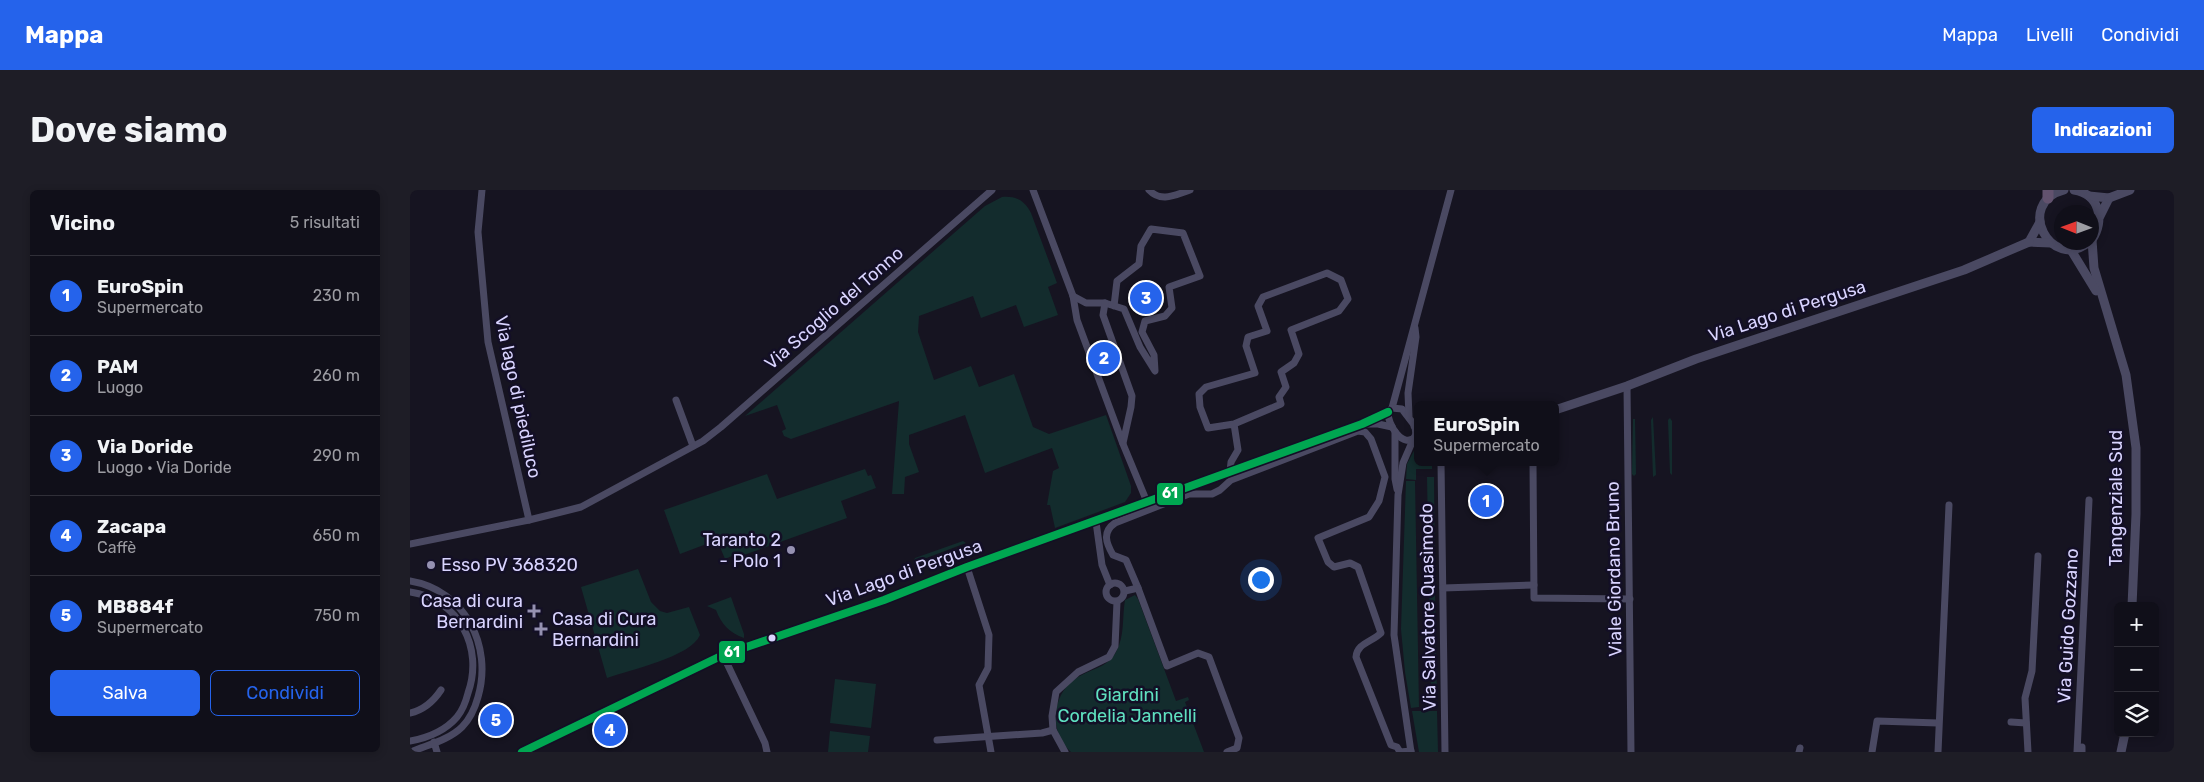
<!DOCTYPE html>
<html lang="it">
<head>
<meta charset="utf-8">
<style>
  :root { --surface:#100f19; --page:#1e1d26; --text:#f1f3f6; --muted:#9c9ca2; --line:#302f38; --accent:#2563eb }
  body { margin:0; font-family:Rubik,sans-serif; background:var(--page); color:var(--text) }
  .controls { position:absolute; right:15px; bottom:15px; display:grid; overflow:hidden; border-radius:8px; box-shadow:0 2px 8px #0003 }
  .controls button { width:45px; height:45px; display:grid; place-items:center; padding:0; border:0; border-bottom:1px solid var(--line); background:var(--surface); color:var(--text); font:25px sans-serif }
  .compass { position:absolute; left:1644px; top:15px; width:45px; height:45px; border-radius:50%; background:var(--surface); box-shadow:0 2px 8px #0003; rotate:271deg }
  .you { position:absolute; left:850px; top:389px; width:18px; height:18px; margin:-12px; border:4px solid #fff; border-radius:50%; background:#1a73e8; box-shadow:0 0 0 8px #1a73e833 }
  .badge { display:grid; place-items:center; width:32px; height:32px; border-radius:50%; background:var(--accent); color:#fff; font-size:16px; font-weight:700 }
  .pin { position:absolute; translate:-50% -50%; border:2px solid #fff; box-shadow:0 1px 5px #0006 }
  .popup { position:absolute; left:1004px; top:211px; width:145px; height:65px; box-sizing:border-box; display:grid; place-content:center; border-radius:8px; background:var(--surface); filter:drop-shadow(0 1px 4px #0005); font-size:16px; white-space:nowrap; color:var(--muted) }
  .popup b { font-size:19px; color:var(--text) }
  .popup::after { content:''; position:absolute; left:50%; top:100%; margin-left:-10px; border:10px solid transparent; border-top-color:var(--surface) }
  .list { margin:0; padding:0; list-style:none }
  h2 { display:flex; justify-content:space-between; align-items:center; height:65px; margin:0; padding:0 20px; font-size:21px }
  h2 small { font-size:16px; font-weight:400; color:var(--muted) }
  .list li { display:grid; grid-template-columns:32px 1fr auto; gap:15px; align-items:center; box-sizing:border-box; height:80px; padding:0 20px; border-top:1px solid var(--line) }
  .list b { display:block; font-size:19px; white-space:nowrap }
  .list p { margin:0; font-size:16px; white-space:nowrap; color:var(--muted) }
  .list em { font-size:16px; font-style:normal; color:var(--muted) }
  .actions { display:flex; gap:10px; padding:15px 20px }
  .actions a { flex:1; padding:11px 0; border:1px solid var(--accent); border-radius:8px; text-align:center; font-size:18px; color:var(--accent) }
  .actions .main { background:var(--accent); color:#fff }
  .icon { flex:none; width:28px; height:28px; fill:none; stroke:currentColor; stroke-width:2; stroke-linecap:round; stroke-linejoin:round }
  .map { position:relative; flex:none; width:1764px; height:562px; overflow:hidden; border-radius:8px }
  header { display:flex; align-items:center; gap:30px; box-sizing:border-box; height:70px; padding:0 25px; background:var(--accent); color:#fff }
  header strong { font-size:24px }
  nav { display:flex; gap:28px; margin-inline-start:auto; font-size:18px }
  .intro { display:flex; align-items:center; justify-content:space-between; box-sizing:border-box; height:120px; padding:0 30px }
  h1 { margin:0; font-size:35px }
  .button { padding:12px 22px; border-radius:8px; background:var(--accent); color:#fff; font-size:18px; font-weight:700 }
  main { display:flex; gap:30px; padding:0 30px }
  aside { flex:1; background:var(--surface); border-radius:8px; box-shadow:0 2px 8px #0003 }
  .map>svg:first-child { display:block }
  .green { fill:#132c2d }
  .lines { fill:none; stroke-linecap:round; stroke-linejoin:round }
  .minor { stroke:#4a4962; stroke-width:7 }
  .tertiary { stroke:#4a4962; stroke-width:9 }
  .trunk { stroke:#62526e; stroke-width:11 }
  .bus-1-casing { stroke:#130f26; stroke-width:11 }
  .bus-1 { stroke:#00a651; stroke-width:8 }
  .poi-dot { fill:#9591b1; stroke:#130f26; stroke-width:2 }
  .bus-dot { fill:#d9d4ff; stroke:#130f26; stroke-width:2 }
  .labels { text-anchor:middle; stroke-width:5; stroke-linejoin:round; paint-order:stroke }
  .street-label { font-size:18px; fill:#d9d4ff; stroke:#130f26 }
  .poi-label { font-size:18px; fill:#d9d4ff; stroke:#130f26; text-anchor:end }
  .park-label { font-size:18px; fill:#5fe0c0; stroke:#130f26 }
  .line-badge { stroke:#130f26; stroke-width:2 }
  .badge-label { font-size:14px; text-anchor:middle; font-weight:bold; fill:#fff }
</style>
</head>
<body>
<header>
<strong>Mappa</strong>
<nav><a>Mappa</a><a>Livelli</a><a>Condividi</a></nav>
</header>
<div class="intro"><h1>Dove siamo</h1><a class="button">Indicazioni</a></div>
<main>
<aside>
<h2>Vicino<small>5 risultati</small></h2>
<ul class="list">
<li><span class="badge">1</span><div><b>EuroSpin</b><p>Supermercato</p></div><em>230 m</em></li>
<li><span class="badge">2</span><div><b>PAM</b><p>Luogo</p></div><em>260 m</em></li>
<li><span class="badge">3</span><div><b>Via Doride</b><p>Luogo · Via Doride</p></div><em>290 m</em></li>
<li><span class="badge">4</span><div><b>Zacapa</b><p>Caffè</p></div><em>650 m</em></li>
<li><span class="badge">5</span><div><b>MB884f</b><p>Supermercato</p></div><em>750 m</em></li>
</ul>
<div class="actions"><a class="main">Salva</a><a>Condividi</a></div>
</aside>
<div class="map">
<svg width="1764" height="562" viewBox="0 0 1764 562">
  <rect width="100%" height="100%" fill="#161421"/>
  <g class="green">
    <path d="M592,7C606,6 614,10 621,23L647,93L638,97L648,125L614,137L606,115L571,128L563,106L509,126L508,142L524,190L561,176L569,197L604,184L623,237L639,244L696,225L721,296V303L715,312L645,338L640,315H637L643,281L649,278L642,258L575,283L555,225L499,245V254L509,282L495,287L494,304H482L489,211L381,249L374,246L372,241L376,239L367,215L335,226L575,16Z"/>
    <polygon points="1243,227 1246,285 1243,287 1241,230"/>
    <polygon points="1260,228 1262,231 1262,285 1260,283 1258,230"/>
    <polygon points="1223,229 1225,229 1226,284 1224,286 1222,284"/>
    <polygon points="1007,255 1007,272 1022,272 1022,279 1006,279 1006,290 996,289 997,274"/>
    <polygon points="455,279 458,286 461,285 466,298 431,311 437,328 331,366 329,363 315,369 307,350 270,364 254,320 357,284 367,309"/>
    <polygon points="1017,287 1024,287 1025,395 1019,395"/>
    <polygon points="996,291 1005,291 1009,517 1001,518 995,482 991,439"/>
    <polygon points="553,351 556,353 503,373 505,368"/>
    <path d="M228,379L241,412L250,421L257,423L279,417L290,445C281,467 219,480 197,488L171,397Z"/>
    <polygon points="1019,402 1025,402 1027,510 1021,510"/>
    <path d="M725,405L728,409L766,511L778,507L779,510L775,512L794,562H661C639,542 641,506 665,489C679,479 698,478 706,462C715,446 712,427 715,410Z"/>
    <path d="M321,407L334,444V448C320,443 311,434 306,420L297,416Z"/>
    <polygon points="425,489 466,494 461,538 420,533"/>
    <polygon points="1002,521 1027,521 1028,562 1009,562"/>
    <polygon points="420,541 460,546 458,562 418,562"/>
  </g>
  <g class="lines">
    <g class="minor">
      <polyline points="72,0 68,42 78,152 119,330"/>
      <polyline points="623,0 663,106 667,130 713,254 737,312"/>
      <path d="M739,0C751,13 765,5 780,0"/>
      <polyline points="663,106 676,113 695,113 714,119 730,157 745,181 744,165 732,142 735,131 755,126 762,118 759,97 790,86 773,43 741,39 731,56 729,74 707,91 704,116"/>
      <polyline points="695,113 693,125 722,206 721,217 713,253"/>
      <polyline points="1217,196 1221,562"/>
      <polyline points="266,210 283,256"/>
      <polyline points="982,218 1041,0"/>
      <path d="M982,218L992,219L1005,236L1006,246C993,261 977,233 978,222Z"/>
      <polyline points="999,226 998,203 1006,147 1005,138"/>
      <polyline points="955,234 968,234 982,237"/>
      <polyline points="985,242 985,289 987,299"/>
      <polyline points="1031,272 1035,562"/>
      <polyline points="1123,272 1124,408 1220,409"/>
      <polyline points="820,282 821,272 828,260 824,234 871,214 869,207 876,197 871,182 884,173 889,164 881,140 929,121 938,109 931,90 917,83 853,107 848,116 857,141 838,147 836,156 845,183 796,197 789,204 790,217 798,238 824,234"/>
      <polyline points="686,332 692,375 700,395"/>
      <polyline points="0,354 119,330 171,317 293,251 311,237 582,0"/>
      <polyline points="557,377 579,445 578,478 569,495 581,562"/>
      <path d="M0,391C55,400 83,456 68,507C65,518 60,529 52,537C39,550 17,555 1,562"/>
      <circle cx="705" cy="402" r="9"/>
      <path d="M728,398L716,370L703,365C696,353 692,342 705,333L779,304H802L810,300L821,290L948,241L955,242L961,249L975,287L969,311L959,327L908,348L918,372L924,377L940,373L948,377L971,443C962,452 947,453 946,467L981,555L987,557L990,562L1001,561"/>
      <polyline points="1033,398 1124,395"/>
      <polyline points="715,401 728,398 757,476 788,463 799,467 829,548 827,558 817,562"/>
      <path d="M0,402C49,409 74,458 58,503C56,511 52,521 47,527C35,541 17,548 0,551"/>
      <polyline points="313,465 355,553 357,562"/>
      <path d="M0,523C14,520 23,512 31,500"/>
      <polyline points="1601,532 1616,533"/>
      <polyline points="527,550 632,543 643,540"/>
      <polyline points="24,552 27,562"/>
      <polyline points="112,562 313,465 474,410 557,377 952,234 978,222"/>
      <polyline points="655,562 643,540 642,526 646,502 668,482 699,467 705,456 707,412"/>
      <polyline points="1001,562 984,445 988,305 993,273 1003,250"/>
      <polyline points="1389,562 1390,558"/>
      <polyline points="1462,562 1467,531 1528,533"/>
      <polyline points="1528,562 1539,315"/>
      <polyline points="1618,562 1615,508 1622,481 1628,366"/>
      <polyline points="1667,562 1679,310"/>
      <polyline points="1672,562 1672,557"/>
    </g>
    <g class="tertiary">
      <path d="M1654,0C1604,13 1641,83 1679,52"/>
      <path d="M1664,0C1690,4 1695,31 1682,50"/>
      <polyline points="1679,6 1699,8 1690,26"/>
      <polyline points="1699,8 1720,0"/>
      <polyline points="1630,32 1619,52 1641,53"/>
      <polyline points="1682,50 1684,78 1716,185 1726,258 1726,324 1722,416"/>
      <polyline points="1661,60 1686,101"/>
      <polyline points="1145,220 1217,196 1286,169 1554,80 1619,52"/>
      <polyline points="1005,236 1007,236"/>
      <polyline points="1006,246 1007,246"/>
      <polyline points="1711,562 1715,543"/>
    </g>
    <polyline class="trunk" points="1638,0 1638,8"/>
    <g class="bus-1-casing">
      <polyline id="bus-1" points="112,562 313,465 474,410 557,377 952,234 978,222"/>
    </g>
    <use href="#bus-1" class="bus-1"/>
  </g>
  <g class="poi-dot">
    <circle cx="381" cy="360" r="5"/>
    <circle cx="21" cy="375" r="5"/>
    <path d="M121.5 413.5h5v5h5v5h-5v5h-5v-5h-5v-5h5z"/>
    <path d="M128.5 431.5h5v5h5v5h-5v5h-5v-5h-5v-5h5z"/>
  </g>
  <circle class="bus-dot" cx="362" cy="448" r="4.5"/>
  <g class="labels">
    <g class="street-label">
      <text transform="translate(424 118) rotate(-41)" y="6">Via Scoglio del Tonno</text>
      <text transform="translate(1377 121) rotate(-18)" y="6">Via Lago di Pergusa</text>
      <text transform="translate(108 207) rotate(78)" y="6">Via lago di piediluco</text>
      <text transform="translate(1706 308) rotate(-90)" y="6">Tangenziale Sud</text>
      <text transform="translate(1204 379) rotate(-91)" y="6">Viale Giordano Bruno</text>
      <text transform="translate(494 383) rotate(-20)" y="6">Via Lago di Pergusa</text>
      <text transform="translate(1018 417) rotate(-91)" y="6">Via Salvatore Quasìmodo</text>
      <text transform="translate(1658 436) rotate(-87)" y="6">Via Guido Gozzano</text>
    </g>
    <g class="poi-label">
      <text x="371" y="356">Taranto 2<tspan x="371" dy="21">- Polo 1</tspan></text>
      <text x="31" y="381" text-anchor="start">Esso PV 368320</text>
      <text x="113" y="417">Casa di cura<tspan x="113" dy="21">Bernardini</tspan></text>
      <text x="142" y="435" text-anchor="start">Casa di Cura<tspan x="142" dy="21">Bernardini</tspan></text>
    </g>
    <g class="park-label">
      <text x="717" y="511">Giardini<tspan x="717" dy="21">Cordelia Jannelli</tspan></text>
    </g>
  </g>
  <g class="line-badge">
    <rect x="746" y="292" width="28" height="24" rx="5" fill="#00a651"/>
    <rect x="308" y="450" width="28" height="24" rx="5" fill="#00a651"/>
  </g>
  <g class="badge-label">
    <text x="760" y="308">61</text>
    <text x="322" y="467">61</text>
  </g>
</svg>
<div class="controls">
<button>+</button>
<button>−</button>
<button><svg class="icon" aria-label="layers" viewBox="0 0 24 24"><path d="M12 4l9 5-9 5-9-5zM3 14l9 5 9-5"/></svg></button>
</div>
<svg class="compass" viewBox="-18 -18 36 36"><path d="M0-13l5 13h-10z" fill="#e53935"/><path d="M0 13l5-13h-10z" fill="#9c9ca2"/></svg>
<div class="you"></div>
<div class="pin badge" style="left:1076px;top:311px">1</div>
<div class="popup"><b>EuroSpin</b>Supermercato</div>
<div class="pin badge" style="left:694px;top:168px">2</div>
<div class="pin badge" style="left:736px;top:108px">3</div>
<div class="pin badge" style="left:200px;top:540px">4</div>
<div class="pin badge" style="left:86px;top:530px">5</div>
</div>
</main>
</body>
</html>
